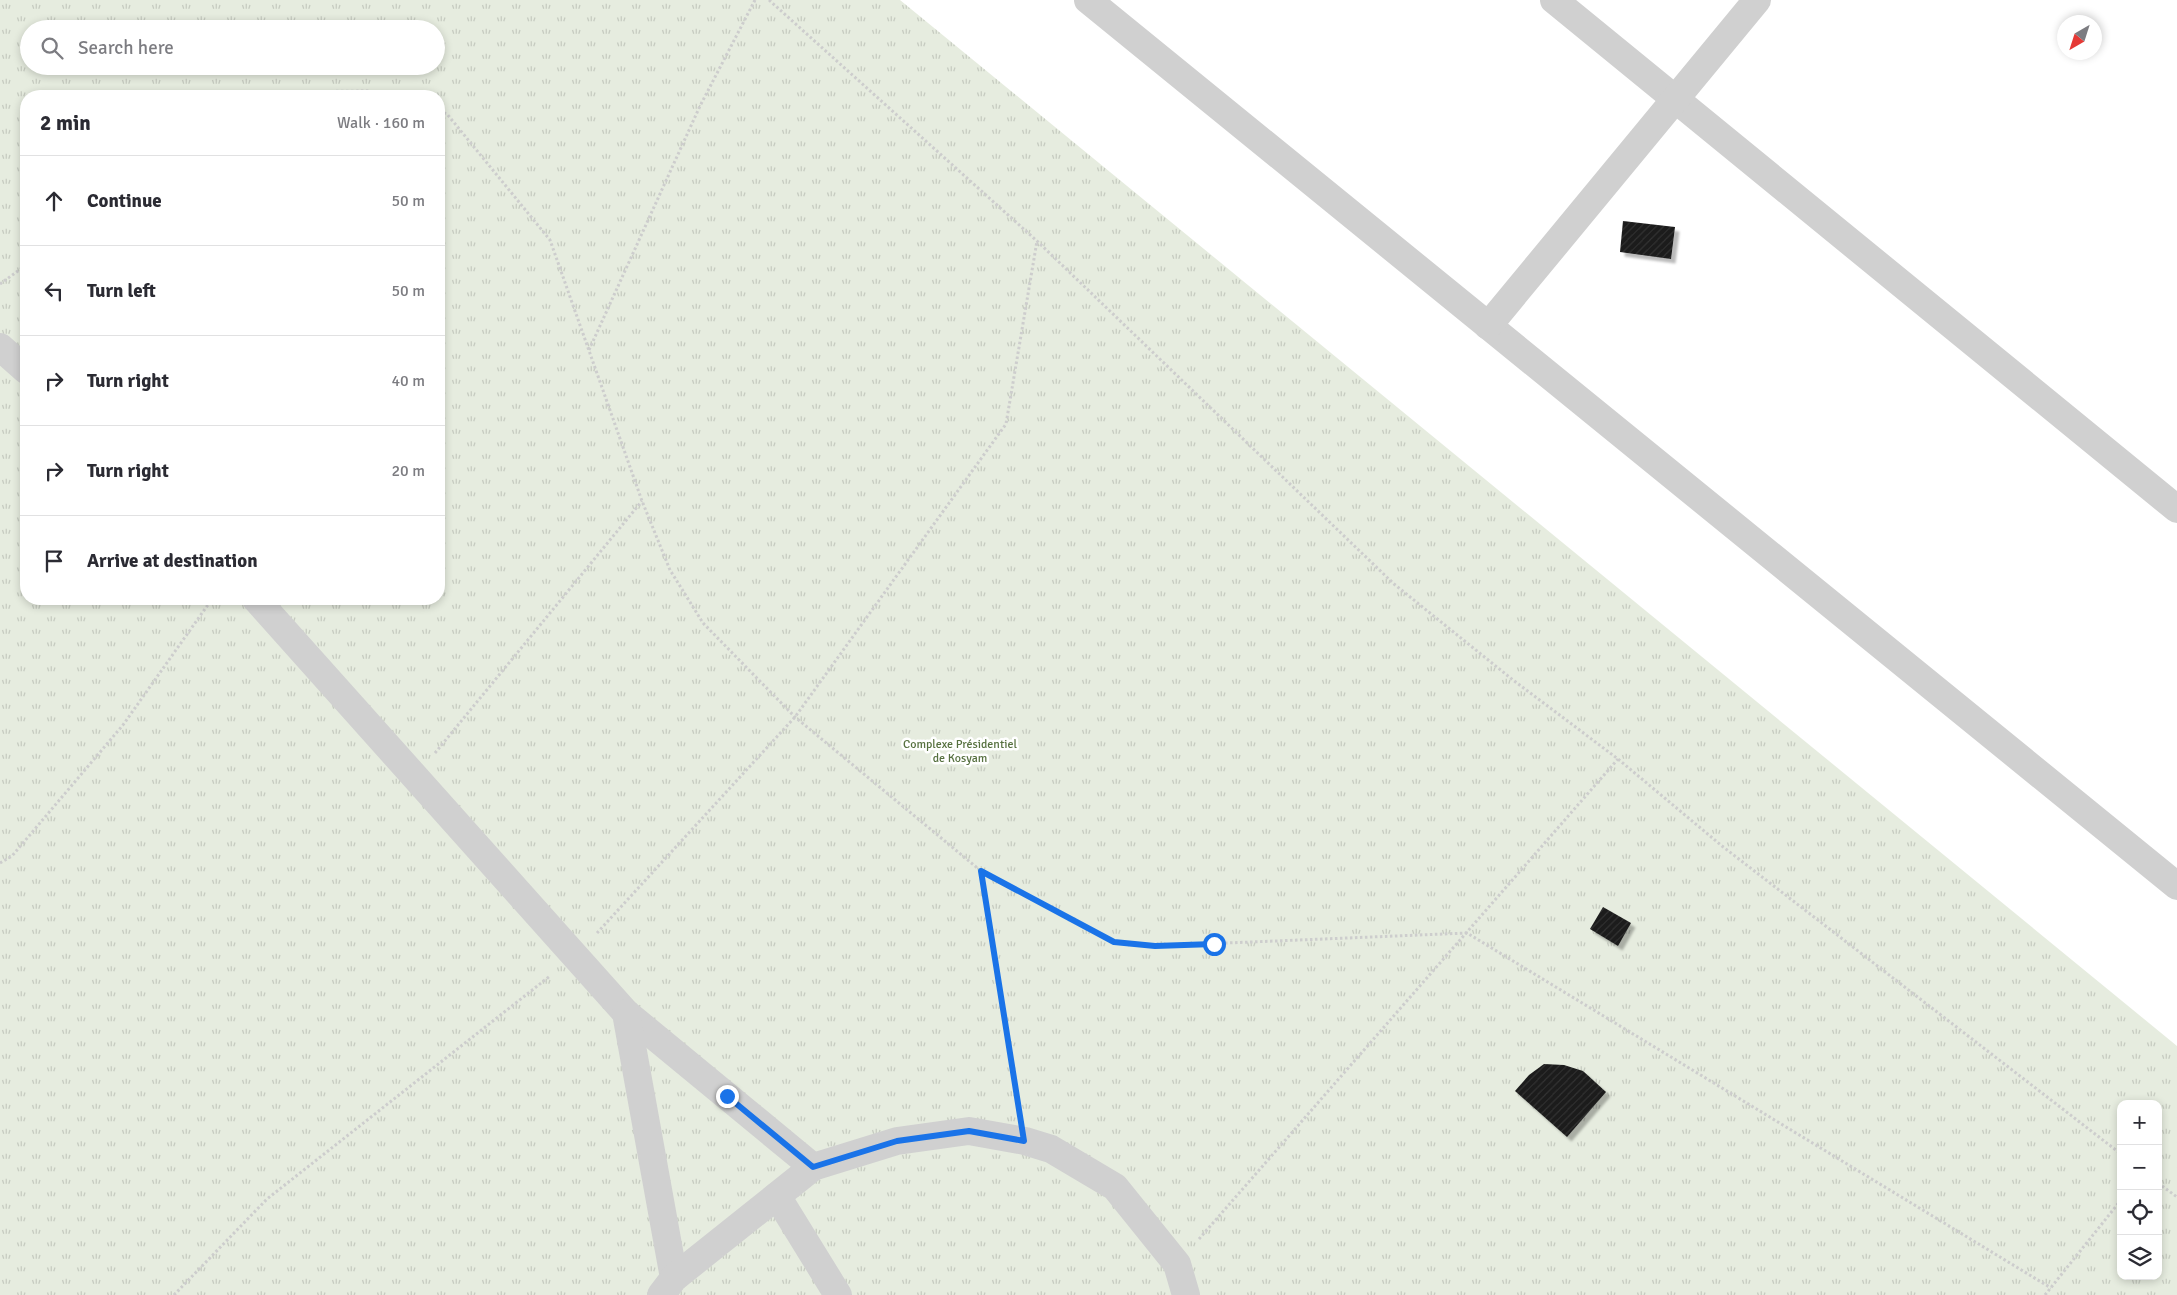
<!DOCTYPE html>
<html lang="en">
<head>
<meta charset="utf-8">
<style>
  :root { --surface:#fff; --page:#f7f7f7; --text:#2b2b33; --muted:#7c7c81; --line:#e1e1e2 }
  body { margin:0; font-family:Signika,sans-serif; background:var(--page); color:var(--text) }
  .controls { position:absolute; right:15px; bottom:15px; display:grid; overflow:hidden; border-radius:10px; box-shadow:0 2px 8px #0003 }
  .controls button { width:45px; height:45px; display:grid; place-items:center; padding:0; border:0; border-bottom:1px solid var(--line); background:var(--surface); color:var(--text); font:25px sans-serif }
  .compass { position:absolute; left:2057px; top:15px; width:45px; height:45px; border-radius:50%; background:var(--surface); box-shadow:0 2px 8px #0003; rotate:219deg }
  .stop { position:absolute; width:15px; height:15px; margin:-11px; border:4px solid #1a73e8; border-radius:50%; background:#fff }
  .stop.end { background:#1a73e8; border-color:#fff; box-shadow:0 1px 5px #0008 }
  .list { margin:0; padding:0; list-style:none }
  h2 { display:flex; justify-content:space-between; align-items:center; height:65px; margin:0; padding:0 20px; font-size:21px }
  h2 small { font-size:16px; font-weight:400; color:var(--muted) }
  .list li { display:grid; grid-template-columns:32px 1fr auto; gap:15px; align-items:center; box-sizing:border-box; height:90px; padding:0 20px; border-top:1px solid var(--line) }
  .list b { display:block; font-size:19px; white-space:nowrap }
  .list em { font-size:16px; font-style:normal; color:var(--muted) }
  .icon { flex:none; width:28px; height:28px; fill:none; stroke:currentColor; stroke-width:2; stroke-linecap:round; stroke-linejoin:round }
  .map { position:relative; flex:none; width:2177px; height:1295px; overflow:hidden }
  .search { position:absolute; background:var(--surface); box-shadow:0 2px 8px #0003; left:20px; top:20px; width:425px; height:55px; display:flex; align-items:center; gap:12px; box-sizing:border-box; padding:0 18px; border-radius:28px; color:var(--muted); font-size:19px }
  .panel { position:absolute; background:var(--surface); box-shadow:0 2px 8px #0003; left:20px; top:90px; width:425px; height:515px; border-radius:20px }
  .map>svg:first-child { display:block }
  .park { fill:url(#park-tufts); fill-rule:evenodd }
  .building { fill:url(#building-hatch); filter:url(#shadow) }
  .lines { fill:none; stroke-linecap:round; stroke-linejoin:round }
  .path { stroke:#cdcdcd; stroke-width:3; stroke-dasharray:2.5 2.5; stroke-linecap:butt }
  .minor { stroke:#d0d0d0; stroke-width:28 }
  .route { stroke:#1a73e8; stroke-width:6 }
  .labels { text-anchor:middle; stroke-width:5; stroke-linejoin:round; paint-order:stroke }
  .park-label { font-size:12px; fill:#56703f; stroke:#fff }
</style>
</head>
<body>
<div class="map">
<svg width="2177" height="1295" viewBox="0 0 2177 1295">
  <defs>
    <pattern id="park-tufts" width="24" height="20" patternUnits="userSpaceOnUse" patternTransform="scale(1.25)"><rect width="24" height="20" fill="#e6ecdf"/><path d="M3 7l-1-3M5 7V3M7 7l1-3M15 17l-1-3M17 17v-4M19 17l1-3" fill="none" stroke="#c6cbc0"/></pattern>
    <pattern id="building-hatch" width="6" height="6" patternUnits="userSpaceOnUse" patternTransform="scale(1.25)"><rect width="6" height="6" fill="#1a1a1a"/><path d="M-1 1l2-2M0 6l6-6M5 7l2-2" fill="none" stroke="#333"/></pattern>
    <filter id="shadow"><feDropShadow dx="4.5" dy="4.5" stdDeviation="1" flood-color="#0004"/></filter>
  </defs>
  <rect width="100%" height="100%" fill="#fff"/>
  <path class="park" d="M0,0H900L2177,1046V1295H0ZM29,29H436V66H29ZM26,96H439V599H26ZM2121,1104H2158V1276H2121Z"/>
  <g class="building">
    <polygon points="1623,221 1675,227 1671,259 1620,252"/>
    <polygon points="1603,907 1631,923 1618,946 1590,929"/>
    <polygon points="1544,1064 1564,1065 1583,1071 1606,1092 1567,1137 1515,1091 1529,1075"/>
  </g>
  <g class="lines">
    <g class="path">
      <polyline points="769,0 1037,241 1394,584 1513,680 1618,759 1722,846 2121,1154"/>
      <polyline points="272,96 279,92 369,91 386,96"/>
      <polyline points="439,111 447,114 550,240 642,501 670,570 703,623 795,717 981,871 1114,942 1155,946 1467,933 2051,1288"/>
      <polyline points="0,284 26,265"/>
      <polyline points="589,350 700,106 755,0"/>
      <polyline points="435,753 642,501"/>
      <polyline points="0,863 12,856 123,725 212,599"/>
      <polyline points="981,871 1019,1108"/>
      <polyline points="597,933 795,717 1006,424 1037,241"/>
      <polyline points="2158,1183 2177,1197"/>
      <polyline points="1199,1239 1618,759"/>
      <polyline points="174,1295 267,1199 550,976"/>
      <polyline points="2045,1295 2121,1200"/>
    </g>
    <g class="minor">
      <polyline points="1088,0 2177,886"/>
      <polyline points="1554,0 2177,509"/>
      <polyline points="1488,326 1757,0"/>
      <polyline points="0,347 26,370"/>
      <polyline points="256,599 626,1013 813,1167"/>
      <polyline points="626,1013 674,1278"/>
      <polyline points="777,1196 838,1295"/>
      <polyline points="661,1295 674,1278 813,1167 897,1141 969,1131 1025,1141 1051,1149 1115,1187 1177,1264 1186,1295"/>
    </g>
  </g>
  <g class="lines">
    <polyline class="route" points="727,1096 813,1167 897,1141 969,1131 1024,1141 981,871 1114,942 1155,946 1214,944"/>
  </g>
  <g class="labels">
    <g class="park-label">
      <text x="960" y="748">Complexe Présidentiel<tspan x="960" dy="14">de Kosyam</tspan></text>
    </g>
  </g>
</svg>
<div class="controls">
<button>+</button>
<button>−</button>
<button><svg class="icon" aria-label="locate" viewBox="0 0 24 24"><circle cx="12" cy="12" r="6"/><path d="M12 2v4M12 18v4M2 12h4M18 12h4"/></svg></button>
<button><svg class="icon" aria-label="layers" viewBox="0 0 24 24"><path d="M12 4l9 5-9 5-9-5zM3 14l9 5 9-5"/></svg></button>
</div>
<svg class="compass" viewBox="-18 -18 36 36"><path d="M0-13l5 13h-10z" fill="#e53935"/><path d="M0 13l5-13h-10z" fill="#7c7c81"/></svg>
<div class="stop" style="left:1214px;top:944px"></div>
<div class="stop end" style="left:727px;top:1096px"></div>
<div class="search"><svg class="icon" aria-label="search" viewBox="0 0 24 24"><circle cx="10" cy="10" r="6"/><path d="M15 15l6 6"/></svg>Search here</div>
<section class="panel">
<h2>2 min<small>Walk · 160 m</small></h2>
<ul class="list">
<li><svg class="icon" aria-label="ahead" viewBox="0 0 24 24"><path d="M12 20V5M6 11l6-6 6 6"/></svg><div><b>Continue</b></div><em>50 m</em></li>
<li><svg class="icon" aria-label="left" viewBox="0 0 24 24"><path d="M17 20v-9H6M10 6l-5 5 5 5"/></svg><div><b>Turn left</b></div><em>50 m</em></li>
<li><svg class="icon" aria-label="right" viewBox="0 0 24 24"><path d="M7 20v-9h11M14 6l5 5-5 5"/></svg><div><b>Turn right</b></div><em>40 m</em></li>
<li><svg class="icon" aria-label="right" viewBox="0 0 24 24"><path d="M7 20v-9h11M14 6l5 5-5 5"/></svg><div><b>Turn right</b></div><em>20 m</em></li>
<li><svg class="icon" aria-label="arrive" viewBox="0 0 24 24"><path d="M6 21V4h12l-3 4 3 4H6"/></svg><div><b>Arrive at destination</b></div></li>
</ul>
</section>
</div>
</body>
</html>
